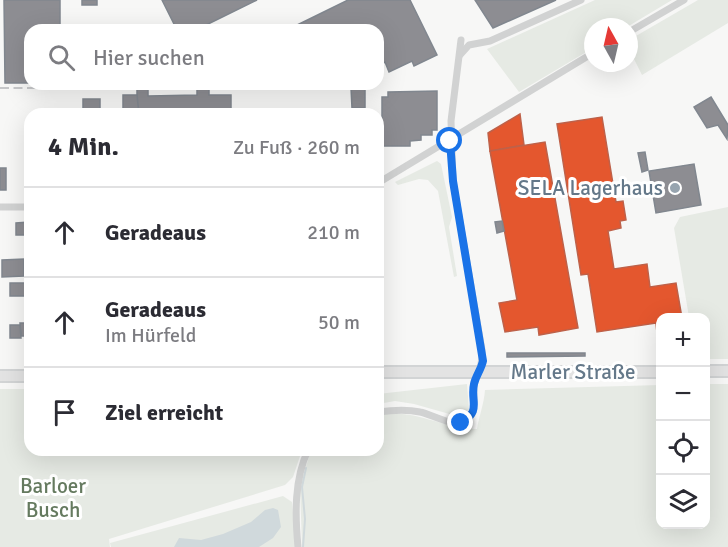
<!DOCTYPE html>
<html lang="de">
<head>
<meta charset="utf-8">
<style>
  :root { --surface:#fff; --page:#f2f2f3; --text:#2b2b33; --muted:#7c7c81; --line:#e1e1e2 }
  body { margin:0; font-family:Signika,sans-serif; background:var(--page); color:var(--text) }
  .controls { position:absolute; right:18px; bottom:18px; display:grid; overflow:hidden; border-radius:12px; box-shadow:0 6px 24px #0002 }
  .controls button { width:54px; height:54px; display:grid; place-items:center; padding:0; border:0; border-bottom:2px solid var(--line); background:var(--surface); color:var(--text); font:30px sans-serif }
  .compass { position:absolute; left:584px; top:18px; width:54px; height:54px; border-radius:50%; background:var(--surface); box-shadow:0 6px 24px #0002; rotate:352deg }
  .stop { position:absolute; width:18px; height:18px; margin:-14px; border:4px solid #1a73e8; border-radius:50%; background:#fff }
  .stop.end { background:#1a73e8; border-color:#fff; box-shadow:0 2px 6px #0008 }
  .list { margin:0; padding:0; list-style:none }
  h2 { display:flex; justify-content:space-between; align-items:center; height:78px; margin:0; padding:0 24px; font-size:26px }
  h2 small { font-size:20px; font-weight:400; color:var(--muted) }
  .list li { display:grid; grid-template-columns:39px 1fr auto; gap:18px; align-items:center; box-sizing:border-box; height:90px; padding:0 24px; border-top:2px solid var(--line) }
  .list b { display:block; font-size:22px; white-space:nowrap }
  .list p { margin:0; font-size:20px; white-space:nowrap; color:var(--muted) }
  .list em { font-size:20px; font-style:normal; color:var(--muted) }
  .icon { flex:none; width:33px; height:33px; fill:none; stroke:currentColor; stroke-width:2; stroke-linecap:round; stroke-linejoin:round }
  .map { position:relative; flex:none; width:728px; height:547px; overflow:hidden }
  .search { position:absolute; background:var(--surface); box-shadow:0 6px 24px #0002; left:24px; top:24px; width:360px; height:66px; display:flex; align-items:center; gap:15px; box-sizing:border-box; padding:0 21px; border-radius:18px; color:var(--muted); font-size:22px }
  .panel { position:absolute; background:var(--surface); box-shadow:0 6px 24px #0002; left:24px; top:108px; width:360px; height:348px; border-radius:18px }
  .map>svg:first-child { display:block }
  .green { fill:#e6eae4 }
  .water { fill:#d0d9dc }
  .shops { fill:#e4572e; stroke:#be6149; stroke-width:1.5 }
  .industry { fill:#8d8d92; stroke:#81878f; stroke-width:1.5 }
  .lines { fill:none; stroke-linecap:round; stroke-linejoin:round }
  .stream { stroke:#d0d9dc; stroke-width:2 }
  .primary-casing { stroke:#d2d4d5; stroke-width:14 }
  .street { stroke:#d1d2d2; stroke-width:7 }
  .primary { stroke:#e3e3e3; stroke-width:10 }
  .rail { stroke:#c6c7c9; stroke-width:2; stroke-dasharray:9 4.5; stroke-linecap:butt }
  .route { stroke:#1a73e8; stroke-width:8 }
  .poi-dot { fill:#97a4af; stroke:#fff; stroke-width:2 }
  .labels { text-anchor:middle; stroke-width:6; stroke-linejoin:round; paint-order:stroke }
  .poi-label { font-size:21px; fill:#647889; stroke:#fff; text-anchor:end }
  .street-label { font-size:21px; fill:#647889; stroke:#fff }
  .park-label { font-size:21px; fill:#657a5f; stroke:#fff }
</style>
</head>
<body>
<div class="map">
<svg width="728" height="547" viewBox="0 0 728 547">
  <rect width="100%" height="100%" fill="#f7f7f6"/>
  <g class="green">
    <polygon points="595,0 672,0 627,27 593,27 593,48 519,92 487,49"/>
    <polygon points="698,0 728,0 728,23 642,75 629,49 629,40"/>
    <polygon points="437,161 441,164 452,217 449,227 457,276 454,277 438,191 428,180 419,179 398,185 395,182"/>
    <polygon points="728,207 728,359 706,359 706,318 689,317 674,228 680,217"/>
    <polygon points="467,384 469,410 453,415 414,404 395,401 378,404 378,394"/>
    <path d="M706,384H728V547H302L300,486L311,450H378V414C418,409 440,428 477,429C479,416 484,404 485,390L660,385V524H706Z"/>
    <polygon points="0,389 30,389 30,450 302,450 293,477 285,485 109,539 110,547 0,547"/>
    <polygon points="283,496 292,502 296,547 111,547 110,543"/>
  </g>
  <polygon class="water" points="273,508 278,510 281,527 273,538 259,547 174,547 179,538 201,540 223,534 251,522 265,510"/>
  <g class="shops">
    <polygon points="520,114 524,145 490,151 488,133"/>
    <polygon points="602,117 616,202 623,201 626,220 620,221 621,228 608,231 614,269 647,264 650,287 676,283 682,318 660,318 660,332 657,333 656,323 597,332 588,274 581,275 557,124"/>
    <polygon points="545,142 578,328 539,335 538,327 505,332 499,303 517,300 490,151"/>
  </g>
  <g class="industry">
    <polygon points="4,0 60,0 60,30 30,30 30,83 5,83"/>
    <rect x="82" y="0" width="15" height="5"/>
    <polygon points="162,0 257,0 196,30 177,30"/>
    <polygon points="348,0 410,0 437,55 414,66 412,61 389,72 385,62 378,66 378,30 287,30"/>
    <polygon points="475,0 556,0 493,28"/>
    <polygon points="351,88 365,88 365,108 352,108"/>
    <polygon points="137,89 148,89 148,96 197,95 197,89 209,89 209,95 231,95 231,110 137,112"/>
    <polygon points="437,91 437,130 432,130 432,135 421,135 421,140 410,141 410,146 382,146 382,97 388,97 388,92"/>
    <polygon points="123,95 137,95 139,114 123,114"/>
    <polygon points="711,97 728,125 727,139 718,125 707,128 694,107"/>
    <rect x="83" y="99" width="17" height="15"/>
    <rect x="26" y="123" width="4" height="39"/>
    <polygon points="645,152 648,170 642,172 638,153"/>
    <polygon points="694,164 701,205 656,213 649,171"/>
    <rect x="0" y="168" width="6" height="22"/>
    <polygon points="29,219 29,235 16,235 16,223 29,222"/>
    <polygon points="502,221 504,231 497,233 495,222"/>
    <polygon points="24,259 24,276 2,277 2,260"/>
    <rect x="10" y="283" width="20" height="13"/>
    <polygon points="20,323 30,323 30,336 21,336"/>
    <polygon points="10,325 20,325 21,338 10,338"/>
    <polygon points="507,353 585,353 585,356 507,357"/>
  </g>
  <g class="lines">
    <polyline class="stream" points="303,547 305,519 302,487 306,468"/>
    <g class="primary-casing">
      <g id="primary">
        <polyline points="706,371 728,371"/>
        <polyline points="378,372 660,372"/>
        <polyline points="0,376 30,376"/>
      </g>
    </g>
    <g class="street">
      <polyline points="629,32 684,0"/>
      <polyline points="460,55 469,45 490,41 581,0"/>
      <polyline points="378,183 593,53"/>
      <polyline points="0,207 30,207"/>
      <path d="M378,412C392,410 407,409 420,412C435,415 462,434 472,414C476,406 473,395 474,386C475,373 483,370 482,350L453,181L451,121L461,40"/>
      <path d="M298,547C295,515 294,480 308,450"/>
    </g>
    <use href="#primary" class="primary"/>
    <polyline class="rail" points="0,88 70,88"/>
  </g>
  <g class="lines">
    <path class="route" d="M450,141L453,181L483,361C481,370 476,375 474,384C470,401 482,411 461,423"/>
  </g>
  <circle class="poi-dot" cx="675" cy="188" r="6"/>
  <g class="labels">
    <g class="poi-label">
      <text x="663" y="195">SELA Lagerhaus</text>
    </g>
    <g class="street-label">
      <text x="573" y="379">Marler Straße</text>
    </g>
    <g class="park-label">
      <text x="53" y="493">Barloer<tspan x="53" dy="24">Busch</tspan></text>
    </g>
  </g>
</svg>
<div class="controls">
<button>+</button>
<button>−</button>
<button><svg class="icon" aria-label="locate" viewBox="0 0 24 24"><circle cx="12" cy="12" r="6"/><path d="M12 2v4M12 18v4M2 12h4M18 12h4"/></svg></button>
<button><svg class="icon" aria-label="layers" viewBox="0 0 24 24"><path d="M12 4l9 5-9 5-9-5zM3 14l9 5 9-5"/></svg></button>
</div>
<svg class="compass" viewBox="-18 -18 36 36"><path d="M0-13l5 13h-10z" fill="#e53935"/><path d="M0 13l5-13h-10z" fill="#7c7c81"/></svg>
<div class="stop" style="left:450px;top:141px"></div>
<div class="stop end" style="left:461px;top:423px"></div>
<div class="search"><svg class="icon" aria-label="search" viewBox="0 0 24 24"><circle cx="10" cy="10" r="6"/><path d="M15 15l6 6"/></svg>Hier suchen</div>
<section class="panel">
<h2>4 Min.<small>Zu Fuß · 260 m</small></h2>
<ul class="list">
<li><svg class="icon" aria-label="ahead" viewBox="0 0 24 24"><path d="M12 20V5M6 11l6-6 6 6"/></svg><div><b>Geradeaus</b></div><em>210 m</em></li>
<li><svg class="icon" aria-label="ahead" viewBox="0 0 24 24"><path d="M12 20V5M6 11l6-6 6 6"/></svg><div><b>Geradeaus</b><p>Im Hürfeld</p></div><em>50 m</em></li>
<li><svg class="icon" aria-label="arrive" viewBox="0 0 24 24"><path d="M6 21V4h12l-3 4 3 4H6"/></svg><div><b>Ziel erreicht</b></div></li>
</ul>
</section>
</div>
</body>
</html>
